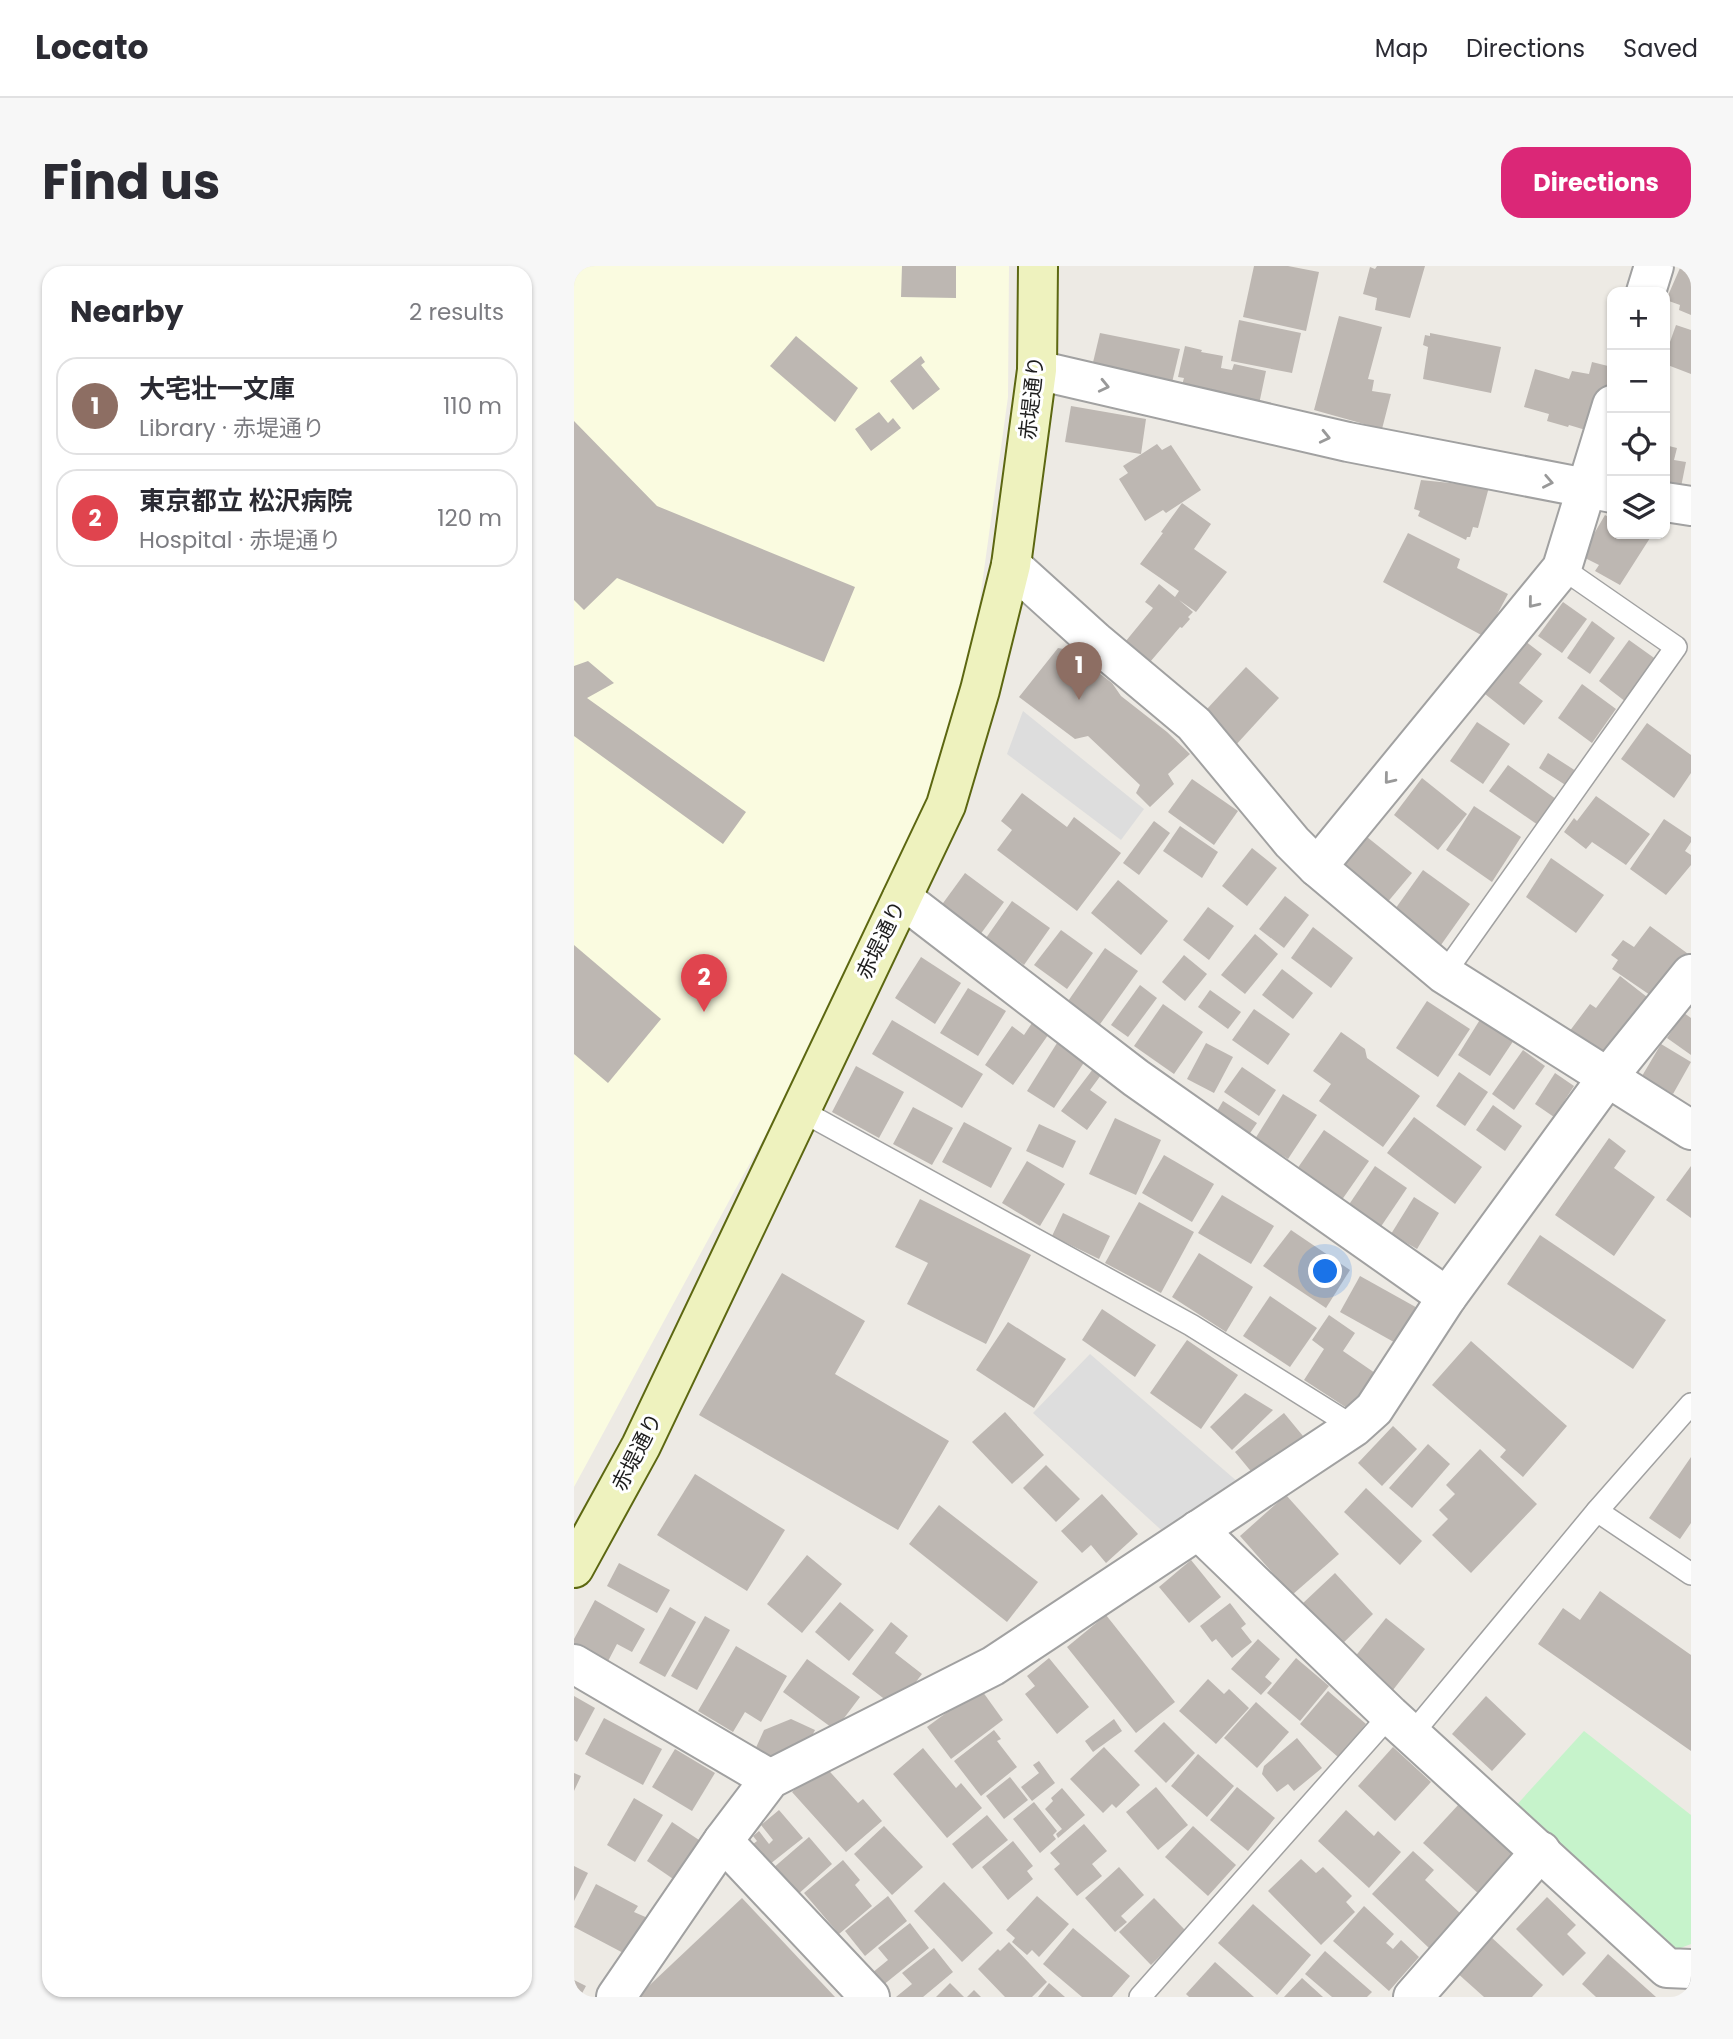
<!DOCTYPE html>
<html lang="en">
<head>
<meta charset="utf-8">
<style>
  :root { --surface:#fff; --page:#f7f7f7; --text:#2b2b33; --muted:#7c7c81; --line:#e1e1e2; --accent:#db2777 }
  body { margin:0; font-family:Poppins,"Noto Sans JP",sans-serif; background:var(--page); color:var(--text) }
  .controls { position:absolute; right:21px; top:21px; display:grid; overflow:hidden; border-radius:14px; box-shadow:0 2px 5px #0004 }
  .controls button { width:63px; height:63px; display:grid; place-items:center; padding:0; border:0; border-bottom:2px solid var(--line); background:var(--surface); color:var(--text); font:35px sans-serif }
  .you { position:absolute; left:752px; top:1006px; width:24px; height:24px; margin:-18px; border:5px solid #fff; border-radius:50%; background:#1a73e8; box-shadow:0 0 0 10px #1a73e833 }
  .badge { display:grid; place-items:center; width:46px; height:46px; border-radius:50%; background:var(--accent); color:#fff; font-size:23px; font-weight:700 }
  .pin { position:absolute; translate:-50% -58px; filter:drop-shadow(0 2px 4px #0008) }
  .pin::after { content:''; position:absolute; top:37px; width:24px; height:21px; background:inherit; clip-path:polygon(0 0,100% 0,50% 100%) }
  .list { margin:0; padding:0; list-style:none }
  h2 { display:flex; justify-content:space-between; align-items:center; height:91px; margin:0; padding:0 28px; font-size:30px }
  h2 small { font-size:23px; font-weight:400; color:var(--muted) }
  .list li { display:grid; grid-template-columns:46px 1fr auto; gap:21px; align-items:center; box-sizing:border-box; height:98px; margin:0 14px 14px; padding:0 14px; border:2px solid var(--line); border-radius:21px }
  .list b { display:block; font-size:26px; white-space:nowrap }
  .list p { margin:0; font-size:23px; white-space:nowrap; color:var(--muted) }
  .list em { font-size:23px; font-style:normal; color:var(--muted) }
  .icon { flex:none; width:38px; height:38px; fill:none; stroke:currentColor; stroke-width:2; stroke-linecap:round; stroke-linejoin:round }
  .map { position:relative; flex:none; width:1117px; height:1731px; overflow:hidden; border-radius:21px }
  header { display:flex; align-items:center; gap:42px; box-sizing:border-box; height:98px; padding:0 35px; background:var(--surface); border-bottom:2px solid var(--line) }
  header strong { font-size:33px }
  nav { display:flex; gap:38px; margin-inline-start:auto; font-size:24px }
  .intro { display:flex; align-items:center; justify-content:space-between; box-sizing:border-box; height:168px; padding:0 42px }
  h1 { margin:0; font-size:49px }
  .button { padding:18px 32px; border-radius:21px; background:var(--accent); color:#fff; font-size:24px; font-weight:700 }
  main { display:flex; gap:42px; padding:0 42px }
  aside { flex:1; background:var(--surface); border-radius:21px; box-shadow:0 2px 5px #0004 }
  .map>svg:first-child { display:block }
  .education { fill:#fafbe0 }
  .park { fill:#c6f3cb }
  .parking { fill:#ddd }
  .building { fill:#bdb7b2 }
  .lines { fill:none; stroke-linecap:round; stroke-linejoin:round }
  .lane-casing { stroke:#a1a1a1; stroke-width:24 }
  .street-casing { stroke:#a1a1a1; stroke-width:42 }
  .secondary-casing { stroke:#5c6711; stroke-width:42 }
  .lane { stroke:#fff; stroke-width:21 }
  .street { stroke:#fff; stroke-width:38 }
  .secondary { stroke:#eef2be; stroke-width:38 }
  .oneway { stroke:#999 }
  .labels { text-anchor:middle; stroke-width:6; stroke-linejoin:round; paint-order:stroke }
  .street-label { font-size:21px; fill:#1d1d1d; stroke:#fff }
</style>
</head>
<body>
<header>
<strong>Locato</strong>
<nav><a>Map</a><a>Directions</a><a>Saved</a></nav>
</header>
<div class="intro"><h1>Find us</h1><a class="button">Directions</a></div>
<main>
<aside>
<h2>Nearby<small>2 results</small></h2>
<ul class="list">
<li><span class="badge" style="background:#8d6e63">1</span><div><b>大宅壮一文庫</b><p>Library · 赤堤通り</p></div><em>110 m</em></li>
<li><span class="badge" style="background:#e0444e">2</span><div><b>東京都立 松沢病院</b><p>Hospital · 赤堤通り</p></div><em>120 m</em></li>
</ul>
</aside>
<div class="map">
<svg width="1117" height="1731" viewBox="0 0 1117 1731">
  <rect width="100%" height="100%" fill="#edeae4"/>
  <polygon class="education" points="0,0 435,0 434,131 392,434 359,569 161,924 0,1221"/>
  <polygon class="park" points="1010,1465 1117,1549 1117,1678 1096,1686 938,1544"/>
  <g class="parking">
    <polygon points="449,445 570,543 547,574 433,488"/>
    <polygon points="516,1088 665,1217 596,1272 459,1147"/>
  </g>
  <g class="building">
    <polygon points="328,0 382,0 382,32 327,31"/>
    <polygon points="680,0 714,0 745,6 732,65 669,51"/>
    <polygon points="803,0 851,0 836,52 801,44 803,32 789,28 796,1 801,3"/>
    <polygon points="1106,2 1117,6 1117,49 1105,44 1106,39 1092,34"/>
    <polygon points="765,50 808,61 794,113 800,114 798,125 817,128 808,163 740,144"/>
    <polygon points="665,54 727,67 718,107 657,95"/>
    <polygon points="1102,59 1117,64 1117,108 1091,98 1091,90"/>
    <polygon points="526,67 606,83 596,125 516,109"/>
    <polygon points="856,67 927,81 917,127 849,113 854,81 849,79 851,69 856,70"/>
    <polygon points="222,70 284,122 261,156 196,100"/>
    <polygon points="611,80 628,84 627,86 649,90 647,102 658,104 660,98 692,105 684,143 606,126 610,112 604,111"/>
    <polygon points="347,90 351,96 347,99 366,123 339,144 316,115"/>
    <polygon points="1018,96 1038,101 1024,152 1015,165 995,159 994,161 973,155 975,148 950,141 961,103 995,113 998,105 1015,108"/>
    <polygon points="497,140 572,153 567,188 491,176"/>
    <polygon points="305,146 314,157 319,152 327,162 297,185 281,163"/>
    <polygon points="0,155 83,240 281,321 250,396 43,312 10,344 0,334"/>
    <polygon points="583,178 588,184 597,179 627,224 592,247 589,244 571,255 545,213 554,207 549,200"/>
    <polygon points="1091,179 1103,182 1100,194 1112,196 1105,231 1091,228"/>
    <polygon points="847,214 915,221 904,262 899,261 896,271 893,271 892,274 844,250 846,245 840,243"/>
    <polygon points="608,237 637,258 620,283 653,306 622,346 605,334 619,346 614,351 616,353 608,362 606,361 570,403 547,381 579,342 571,336 585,318 601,331 605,325 566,298 589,267 587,266"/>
    <polygon points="1031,249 1038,253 1038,268 1070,268 1076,272 1046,319 1021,305 1025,299 1007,290"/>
    <polygon points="834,267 886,293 883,302 934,328 911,371 809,316"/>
    <polygon points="989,336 1013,353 988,387 964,370"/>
    <polygon points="1018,355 1041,372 1016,408 993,392"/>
    <polygon points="947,372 968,388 945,417 969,435 950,459 906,424"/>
    <polygon points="1055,374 1083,394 1052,436 1025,415"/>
    <polygon points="484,382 495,384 538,417 547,430 593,466 616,488 594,508 600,518 576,541 562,527 566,519 514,470 501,473 445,431"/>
    <polygon points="14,395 40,417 13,432 172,546 149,578 0,470 0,400"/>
    <polygon points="672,401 705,432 660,481 632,444"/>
    <polygon points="1008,418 1042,443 1018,477 984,452"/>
    <polygon points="903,456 936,478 909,518 876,495"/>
    <polygon points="1073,457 1117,489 1117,507 1100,532 1047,493"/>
    <polygon points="974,487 1002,505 993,520 965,502"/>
    <polygon points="934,499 982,533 964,559 915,525"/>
    <polygon points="848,512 893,548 864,584 820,549"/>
    <polygon points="618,513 664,545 640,579 594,546"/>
    <polygon points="448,527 493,561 500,551 547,587 503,645 423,584 438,564 427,555"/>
    <polygon points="1022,530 1076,568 1052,599 1018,576 1012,583 990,566 1000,552 1003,555"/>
    <polygon points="900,540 947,571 918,616 872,584"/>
    <polygon points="1090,553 1117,571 1117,576 1111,585 1117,589 1117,599 1092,629 1056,603"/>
    <polygon points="580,555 596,567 565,609 549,597"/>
    <polygon points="606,560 644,586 628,612 589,585"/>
    <polygon points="793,571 838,607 812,638 768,602"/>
    <polygon points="678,582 703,602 673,640 648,620"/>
    <polygon points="977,592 1030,629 1002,667 952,631"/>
    <polygon points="849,604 896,638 862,686 814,653"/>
    <polygon points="391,607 430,636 403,673 364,644"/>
    <polygon points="544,614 594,655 567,689 517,647"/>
    <polygon points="711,630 735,649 710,682 685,663"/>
    <polygon points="438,635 476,662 450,699 412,672"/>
    <polygon points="634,641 660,660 635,694 609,674"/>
    <polygon points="1076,660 1117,690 1076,729 1038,703 1044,694 1037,689 1049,674 1060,681"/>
    <polygon points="739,661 779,692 757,722 717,692"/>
    <polygon points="487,664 519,687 493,723 460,699"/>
    <polygon points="681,668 704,688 671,728 647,709"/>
    <polygon points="0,679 87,753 34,817 0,788"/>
    <polygon points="531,682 564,705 524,761 492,738"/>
    <polygon points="610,689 633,708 611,735 588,716"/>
    <polygon points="347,691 387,717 361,758 321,732"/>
    <polygon points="708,703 739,727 719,753 688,729"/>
    <polygon points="1046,710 1082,738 1029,803 989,774 1016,738 1022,742"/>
    <polygon points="566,719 583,732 554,771 537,759"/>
    <polygon points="394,722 432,745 404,790 366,767"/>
    <polygon points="636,724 667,746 654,763 624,741"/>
    <polygon points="853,735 896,763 864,811 822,782"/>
    <polygon points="589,738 629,766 600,808 560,780"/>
    <polygon points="680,743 716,768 694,799 658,774"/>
    <polygon points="1110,747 1117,752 1117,789 1093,772"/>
    <polygon points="462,751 479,762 439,819 411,799 438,760 450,769"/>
    <polygon points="907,752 940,774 916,810 884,789"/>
    <polygon points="318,754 409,808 388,842 298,788"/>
    <polygon points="767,766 791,783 793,792 846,830 809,881 745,835 757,818 739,805"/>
    <polygon points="483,777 511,795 480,842 453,825"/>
    <polygon points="632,777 659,791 640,827 613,813"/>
    <polygon points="1087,778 1117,796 1099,828 1068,810"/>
    <polygon points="949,784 971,800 940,844 918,828"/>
    <polygon points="282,800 330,826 305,872 258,846"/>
    <polygon points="668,801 702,824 685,850 650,826"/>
    <polygon points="519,803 527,809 516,824 533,836 513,864 487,845"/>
    <polygon points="885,806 914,826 891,860 862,840"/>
    <polygon points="981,807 1000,820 980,851 961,838"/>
    <polygon points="709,828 743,849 714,893 681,873"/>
    <polygon points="649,835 683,857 672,873 639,852"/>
    <polygon points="919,839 948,860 931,885 902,864"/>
    <polygon points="339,841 379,862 358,899 319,878"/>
    <polygon points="840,851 908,901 881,938 813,887"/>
    <polygon points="541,852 587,874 562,929 515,908"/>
    <polygon points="390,856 438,882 417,922 368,896"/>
    <polygon points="465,858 502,875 489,902 452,885"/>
    <polygon points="750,864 795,895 765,938 721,906"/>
    <polygon points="1035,872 1052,885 1040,902 1081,931 1040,990 981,949"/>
    <polygon points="590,889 640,918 618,956 568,927"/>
    <polygon points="453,895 491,918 466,960 428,937"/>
    <polygon points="801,900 833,922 806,962 774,940"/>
    <polygon points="1117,900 1117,952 1092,934"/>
    <polygon points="648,929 700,960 677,998 624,967"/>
    <polygon points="840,931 865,947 843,983 817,968"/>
    <polygon points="346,933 457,989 412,1078 333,1038 354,997 321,981"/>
    <polygon points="565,936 620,966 587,1027 531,997"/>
    <polygon points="489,947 536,970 525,993 478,970"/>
    <polygon points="717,964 776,1004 752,1042 689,1000"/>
    <polygon points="966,969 1092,1054 1059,1103 933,1018"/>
    <polygon points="625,987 679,1021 652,1066 598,1031"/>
    <polygon points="208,1007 291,1055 261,1108 375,1175 324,1264 125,1149"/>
    <polygon points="786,1010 847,1044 827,1080 766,1046"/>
    <polygon points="696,1030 743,1062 716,1101 669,1070"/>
    <polygon points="528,1043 582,1079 561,1111 508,1074"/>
    <polygon points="755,1049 781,1067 769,1085 801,1107 776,1144 730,1114 750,1083 738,1074"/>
    <polygon points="434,1056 492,1093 460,1142 402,1104"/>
    <polygon points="613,1074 664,1109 627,1163 576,1127"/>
    <polygon points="897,1075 993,1160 949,1211 926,1191 932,1184 858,1119"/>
    <polygon points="671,1127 699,1144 658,1184 636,1161"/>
    <polygon points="431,1146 470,1189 438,1218 398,1176"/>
    <polygon points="710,1147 729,1170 680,1209 661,1186"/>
    <polygon points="819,1160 843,1183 808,1220 784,1197"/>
    <polygon points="854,1178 876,1198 838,1242 815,1222"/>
    <polygon points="906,1183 963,1238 897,1307 858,1269 874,1253 865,1244 881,1228 872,1219"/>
    <polygon points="1117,1191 1117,1257 1106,1273 1075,1252"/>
    <polygon points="472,1199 506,1233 482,1256 449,1222"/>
    <polygon points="121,1208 211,1264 173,1325 83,1269"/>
    <polygon points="792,1222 848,1275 826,1299 770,1246"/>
    <polygon points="528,1228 564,1268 532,1297 517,1279 508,1287 487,1265"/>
    <polygon points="712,1229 765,1288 718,1329 666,1270"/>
    <polygon points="365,1239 464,1316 433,1356 335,1278"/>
    <polygon points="233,1289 268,1318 228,1367 193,1338"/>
    <polygon points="617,1294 647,1331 615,1357 585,1321"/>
    <polygon points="45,1297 96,1324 83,1347 33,1320"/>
    <polygon points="761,1307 799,1348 766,1380 727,1339"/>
    <polygon points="1026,1325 1117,1389 1117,1485 964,1378 989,1342 1006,1354"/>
    <polygon points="21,1334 71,1363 58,1386 43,1378 32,1399 0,1381 0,1373"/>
    <polygon points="266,1336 300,1364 275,1395 241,1366"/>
    <polygon points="656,1337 672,1358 667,1362 678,1376 658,1392 642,1373 638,1376 626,1360"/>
    <polygon points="96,1341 122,1356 91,1411 65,1397"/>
    <polygon points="532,1349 601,1436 562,1467 493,1381"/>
    <polygon points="131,1350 156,1364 123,1424 97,1410"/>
    <polygon points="812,1352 851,1383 819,1424 780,1392"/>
    <polygon points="317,1356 334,1370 321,1387 348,1408 322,1442 278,1408"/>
    <polygon points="684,1373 706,1393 691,1411 698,1417 687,1429 657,1403"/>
    <polygon points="162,1380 213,1410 187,1456 171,1446 159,1466 124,1445"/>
    <polygon points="475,1392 515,1441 483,1468 451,1428 461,1420 453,1410"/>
    <polygon points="722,1392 755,1420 726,1455 693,1427"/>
    <polygon points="233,1393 286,1431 261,1464 209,1426"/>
    <polygon points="634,1413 650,1428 655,1423 675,1442 642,1478 605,1445"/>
    <polygon points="406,1422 429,1454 377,1493 353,1461"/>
    <polygon points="754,1425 792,1458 764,1491 726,1458"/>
    <polygon points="0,1430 21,1442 3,1476 0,1474"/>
    <polygon points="912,1430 952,1468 918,1505 878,1468"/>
    <polygon points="682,1436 715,1466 683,1502 650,1472"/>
    <polygon points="30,1452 88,1483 69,1519 11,1488"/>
    <polygon points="217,1453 241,1464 230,1486 202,1496 180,1486 190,1464"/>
    <polygon points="540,1453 548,1465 519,1486 511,1475"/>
    <polygon points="590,1456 621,1487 592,1517 560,1485"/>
    <polygon points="420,1464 427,1473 423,1475 443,1501 407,1530 380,1495"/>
    <polygon points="723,1472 748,1502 720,1525 714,1518 703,1526 688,1508 690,1500"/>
    <polygon points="530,1481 566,1519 542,1542 538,1538 529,1547 496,1513"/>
    <polygon points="819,1481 857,1516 821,1555 784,1520"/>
    <polygon points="349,1482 382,1522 387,1517 408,1542 373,1572 319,1508"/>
    <polygon points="101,1483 141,1507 118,1545 78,1521"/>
    <polygon points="624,1488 660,1520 633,1551 597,1520"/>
    <polygon points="465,1495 481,1517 458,1535 447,1521 465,1507 459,1499"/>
    <polygon points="249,1498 284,1537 289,1533 308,1555 272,1586 218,1526"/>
    <polygon points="0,1507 7,1510 0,1525"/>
    <polygon points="436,1511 454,1534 430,1553 412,1530"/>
    <polygon points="582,1521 614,1559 584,1584 552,1546"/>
    <polygon points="663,1521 701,1552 674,1585 636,1554"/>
    <polygon points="488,1522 511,1549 484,1572 482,1568 488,1563 471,1543 479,1535 477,1532"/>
    <polygon points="60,1532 89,1549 61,1596 33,1579"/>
    <polygon points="460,1536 483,1565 479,1569 482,1573 466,1587 439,1553"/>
    <polygon points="886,1537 943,1589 906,1629 849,1577"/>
    <polygon points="205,1544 229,1572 191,1602 174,1582 183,1575 179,1570 185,1565 195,1578 199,1574 187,1559"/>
    <polygon points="772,1544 800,1570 804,1565 827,1586 795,1622 744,1575"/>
    <polygon points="413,1549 434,1574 398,1603 378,1578"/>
    <polygon points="98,1556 131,1578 105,1617 73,1595"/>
    <polygon points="510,1558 533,1585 518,1598 528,1610 503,1630 480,1603 486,1598 476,1587"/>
    <polygon points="310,1560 349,1601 318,1629 280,1588"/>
    <polygon points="619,1560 662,1599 634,1630 591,1591"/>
    <polygon points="235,1571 258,1598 222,1630 198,1603"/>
    <polygon points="439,1575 459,1600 453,1605 459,1613 434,1634 408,1601"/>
    <polygon points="839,1585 860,1604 851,1614 887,1648 855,1682 798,1628"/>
    <polygon points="727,1593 742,1607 749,1601 778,1630 772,1636 781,1646 747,1679 694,1625"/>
    <polygon points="269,1594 286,1614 281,1619 298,1640 265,1668 230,1627"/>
    <polygon points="0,1600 14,1607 0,1635"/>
    <polygon points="545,1601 570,1629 547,1650 553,1656 541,1666 511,1632"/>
    <polygon points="370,1616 419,1667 388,1696 340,1645"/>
    <polygon points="22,1618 64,1640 60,1646 76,1653 55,1690 0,1661"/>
    <polygon points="314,1630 333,1655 291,1690 271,1665"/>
    <polygon points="463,1630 495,1658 465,1691 458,1684 453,1689 438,1676 441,1672 432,1664"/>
    <polygon points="973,1631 1002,1659 993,1668 1012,1687 989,1710 942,1663"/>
    <polygon points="168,1632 261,1731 63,1731"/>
    <polygon points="580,1632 612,1665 577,1699 545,1666"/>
    <polygon points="679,1638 737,1689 703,1729 644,1677"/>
    <polygon points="790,1640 820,1668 812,1677 819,1683 827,1674 845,1691 815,1725 759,1675"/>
    <polygon points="336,1657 355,1682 308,1720 298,1707 314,1694 304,1682"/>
    <polygon points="499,1662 556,1710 538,1731 508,1731 469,1698"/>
    <polygon points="916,1670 969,1719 958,1731 910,1731 882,1706"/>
    <polygon points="435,1676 473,1716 458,1731 431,1731 404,1703 424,1683 426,1685"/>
    <polygon points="360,1682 379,1706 349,1731 322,1731 338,1718 328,1707"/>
    <polygon points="751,1685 798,1726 793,1731 758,1731 731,1708"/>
    <polygon points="1034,1688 1082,1731 1022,1731 1008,1718"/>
    <polygon points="641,1696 680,1731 615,1731 612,1728"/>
    <polygon points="728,1712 749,1731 710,1731"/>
    <polygon points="0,1714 12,1720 6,1731 0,1731"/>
    <polygon points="376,1717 390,1731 362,1731"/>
    <polygon points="475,1717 491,1731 464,1731"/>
    <polygon points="400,1724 407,1731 393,1731"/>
  </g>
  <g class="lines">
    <g class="lane-casing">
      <g id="lane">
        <polyline points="870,708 1102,381 988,302"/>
        <polyline points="226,844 617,1059 780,1161"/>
        <polyline points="1023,1245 1117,1308"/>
        <polyline points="838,1468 1023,1245 1117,1138"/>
        <polyline points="566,1731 816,1449"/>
      </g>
    </g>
    <g class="street-casing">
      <g id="street">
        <polyline points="1072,26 1080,0"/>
        <polyline points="463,104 774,176 1038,227"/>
        <polyline points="1091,236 1117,240"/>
        <polyline points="437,299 521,375 620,458 718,576 743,601 870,708 1117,864"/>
        <polyline points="743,601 988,302 1038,139"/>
        <polyline points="328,632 562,812 873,1031"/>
        <polyline points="624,1264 816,1449 1093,1702 1117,1703"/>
        <polyline points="0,1398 196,1513"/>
        <polyline points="149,1575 296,1731"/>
        <polyline points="42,1731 149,1575 196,1513 419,1400 780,1161 800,1143 873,1031 1033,812 1117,708"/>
        <polyline points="839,1731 967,1585"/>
      </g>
    </g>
    <g class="secondary-casing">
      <polyline id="secondary" points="0,1302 67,1180 372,539 406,424 437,299 463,104 464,0"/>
    </g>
    <use href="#lane" class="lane"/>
    <use href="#street" class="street"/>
    <use href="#secondary" class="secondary"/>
  </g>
  <defs><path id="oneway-chevron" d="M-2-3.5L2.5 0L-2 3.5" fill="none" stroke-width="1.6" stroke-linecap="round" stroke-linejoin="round" transform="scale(1.75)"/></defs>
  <g class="oneway">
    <use href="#oneway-chevron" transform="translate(530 120) rotate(13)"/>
    <use href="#oneway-chevron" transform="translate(751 171) rotate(13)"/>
    <use href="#oneway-chevron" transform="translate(974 216) rotate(11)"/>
    <use href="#oneway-chevron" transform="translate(959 337) rotate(129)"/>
    <use href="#oneway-chevron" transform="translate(815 513) rotate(129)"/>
  </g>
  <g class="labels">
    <g class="street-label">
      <text transform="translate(458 132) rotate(-84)" y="7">赤堤通り</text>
      <text transform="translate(307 674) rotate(-64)" y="7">赤堤通り</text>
      <text transform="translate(63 1186) rotate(-63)" y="7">赤堤通り</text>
    </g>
  </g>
</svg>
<div class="controls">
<button>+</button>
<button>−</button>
<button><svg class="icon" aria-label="locate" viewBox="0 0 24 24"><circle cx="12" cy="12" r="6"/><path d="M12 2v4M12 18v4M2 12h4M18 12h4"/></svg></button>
<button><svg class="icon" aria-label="layers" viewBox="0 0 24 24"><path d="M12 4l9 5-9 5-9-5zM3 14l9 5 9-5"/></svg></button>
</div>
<div class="you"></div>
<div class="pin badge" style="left:505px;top:434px;background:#8d6e63">1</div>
<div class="pin badge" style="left:130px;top:746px;background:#e0444e">2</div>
</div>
</main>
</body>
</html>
